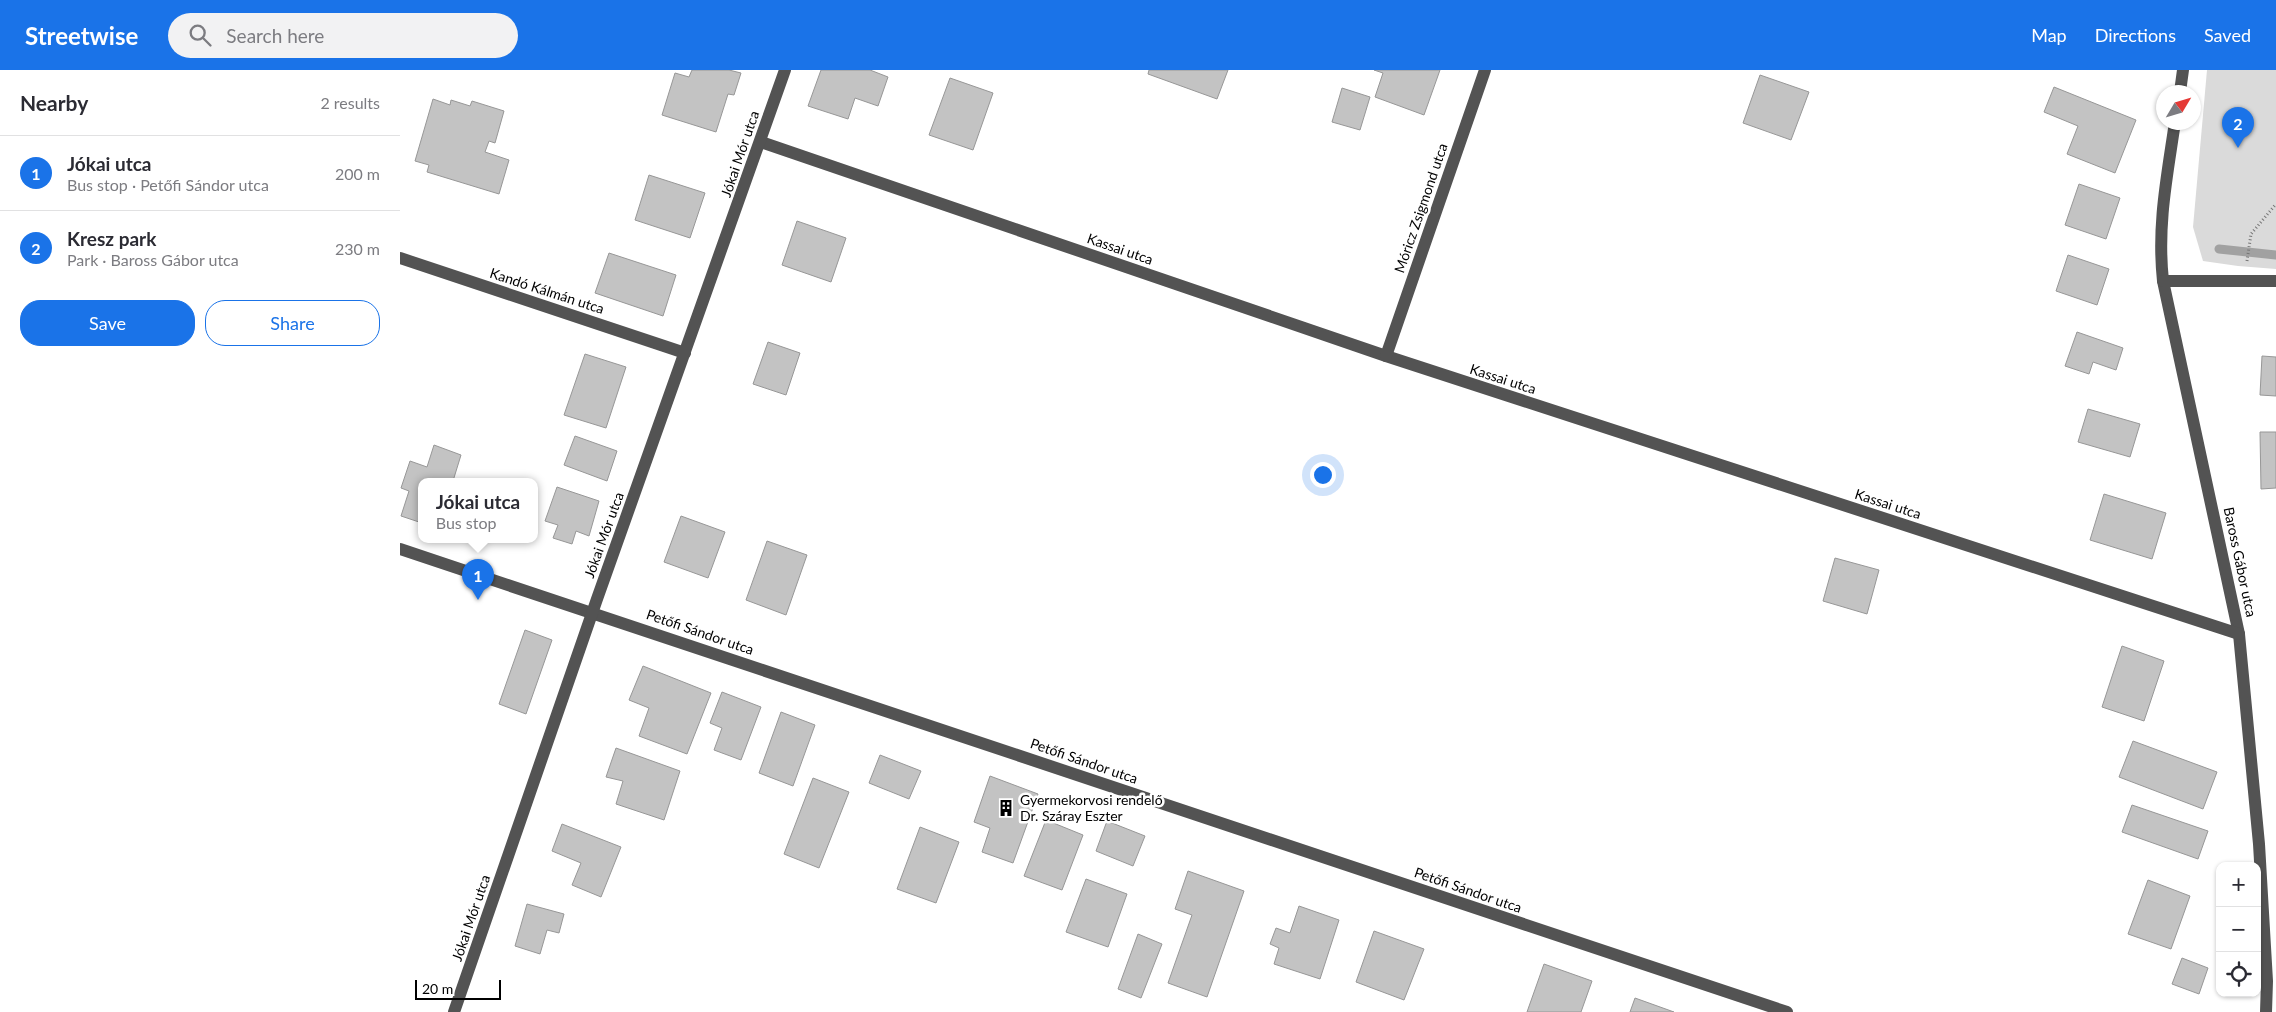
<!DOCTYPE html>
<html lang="en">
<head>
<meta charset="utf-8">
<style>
  :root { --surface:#fff; --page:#f2f2f3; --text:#2b2b33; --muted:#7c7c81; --line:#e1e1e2; --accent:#1a73e8 }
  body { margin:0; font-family:Lato,sans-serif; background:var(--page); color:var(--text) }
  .controls { position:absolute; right:15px; bottom:15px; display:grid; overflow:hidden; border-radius:10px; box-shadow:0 1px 4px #0004 }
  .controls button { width:45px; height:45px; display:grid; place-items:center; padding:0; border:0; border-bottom:1px solid var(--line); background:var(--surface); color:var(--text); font:25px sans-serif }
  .compass { position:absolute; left:1756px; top:15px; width:45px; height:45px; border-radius:50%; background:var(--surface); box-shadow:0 1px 4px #0004; rotate:52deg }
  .scale { position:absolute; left:15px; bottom:12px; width:86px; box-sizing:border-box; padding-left:5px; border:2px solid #000; border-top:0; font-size:14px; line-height:18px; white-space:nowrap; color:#000; -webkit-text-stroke:4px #fff; paint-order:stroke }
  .you { position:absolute; left:922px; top:404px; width:18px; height:18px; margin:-12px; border:4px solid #fff; border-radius:50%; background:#1a73e8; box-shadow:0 0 0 8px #1a73e833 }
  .badge { display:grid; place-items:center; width:32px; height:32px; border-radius:50%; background:var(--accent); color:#fff; font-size:16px; font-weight:700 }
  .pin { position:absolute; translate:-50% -41px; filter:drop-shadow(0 1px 2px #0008) }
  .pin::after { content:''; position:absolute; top:26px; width:18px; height:15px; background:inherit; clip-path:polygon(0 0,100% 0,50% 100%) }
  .popup { position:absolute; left:18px; top:408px; width:120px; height:65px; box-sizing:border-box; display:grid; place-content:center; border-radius:10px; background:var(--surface); filter:drop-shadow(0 1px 4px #0005); font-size:16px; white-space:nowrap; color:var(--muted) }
  .popup b { font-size:19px; color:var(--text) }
  .popup::after { content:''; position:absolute; left:50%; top:100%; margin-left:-10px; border:10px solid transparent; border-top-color:var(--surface) }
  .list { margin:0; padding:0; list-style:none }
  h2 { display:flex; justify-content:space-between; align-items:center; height:65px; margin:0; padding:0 20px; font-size:21px }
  h2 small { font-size:16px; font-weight:400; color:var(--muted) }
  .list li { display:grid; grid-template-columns:32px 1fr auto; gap:15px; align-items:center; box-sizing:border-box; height:75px; padding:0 20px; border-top:1px solid var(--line) }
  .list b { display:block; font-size:19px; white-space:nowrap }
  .list p { margin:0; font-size:16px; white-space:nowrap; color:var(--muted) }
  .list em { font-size:16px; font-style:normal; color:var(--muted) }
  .actions { display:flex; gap:10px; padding:15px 20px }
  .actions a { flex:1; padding:11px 0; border:1px solid var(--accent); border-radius:20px; text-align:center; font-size:18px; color:var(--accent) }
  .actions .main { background:var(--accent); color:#fff }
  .icon { flex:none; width:28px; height:28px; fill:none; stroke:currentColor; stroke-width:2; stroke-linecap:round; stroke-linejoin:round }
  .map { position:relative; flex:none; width:1876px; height:942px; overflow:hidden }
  header { display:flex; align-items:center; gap:30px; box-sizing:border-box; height:70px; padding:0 25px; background:var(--accent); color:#fff }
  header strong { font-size:24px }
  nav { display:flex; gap:28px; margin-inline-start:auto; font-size:18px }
  .search { width:350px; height:45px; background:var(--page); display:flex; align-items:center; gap:12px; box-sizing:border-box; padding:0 18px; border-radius:28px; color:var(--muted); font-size:19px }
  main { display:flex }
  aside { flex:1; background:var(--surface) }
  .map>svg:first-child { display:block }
  .green { fill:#dadada }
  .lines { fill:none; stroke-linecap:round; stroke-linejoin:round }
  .stream { stroke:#a1a1a1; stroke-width:9 }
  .building { fill:#c3c3c3; stroke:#979797 }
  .path { stroke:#757575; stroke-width:3; stroke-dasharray:1 2.5; stroke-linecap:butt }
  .minor { stroke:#535353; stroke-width:12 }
  .labels { text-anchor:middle; stroke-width:5; stroke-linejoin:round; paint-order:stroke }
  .street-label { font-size:14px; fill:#000; stroke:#fff }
  .poi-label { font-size:14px; fill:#000; stroke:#fff; text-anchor:start }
</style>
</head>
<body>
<header>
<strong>Streetwise</strong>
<div class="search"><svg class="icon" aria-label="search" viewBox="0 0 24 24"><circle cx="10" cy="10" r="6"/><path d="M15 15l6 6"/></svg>Search here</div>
<nav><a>Map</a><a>Directions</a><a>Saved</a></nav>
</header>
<main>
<aside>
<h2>Nearby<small>2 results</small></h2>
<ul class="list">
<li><span class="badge">1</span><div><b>Jókai utca</b><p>Bus stop · Petőfi Sándor utca</p></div><em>200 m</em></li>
<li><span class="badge">2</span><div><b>Kresz park</b><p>Park · Baross Gábor utca</p></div><em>230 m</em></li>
</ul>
<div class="actions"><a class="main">Save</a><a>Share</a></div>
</aside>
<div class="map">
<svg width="1876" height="942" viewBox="0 0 1876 942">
  <rect width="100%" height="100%" fill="#fff"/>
  <polygon class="green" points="1807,0 1876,0 1876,199 1838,196 1803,191 1793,157"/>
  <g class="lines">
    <polyline class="stream" points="1819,179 1876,185"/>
  </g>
  <g class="building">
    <polygon points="292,0 329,0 341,3 334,25 328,24 316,62 262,45 275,3 289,7"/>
    <polygon points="421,0 470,0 488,7 478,36 455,28 448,49 408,36"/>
    <polygon points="749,0 828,0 817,29 748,4"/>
    <polygon points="974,0 1040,0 1024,45 975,27 983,3"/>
    <polygon points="1360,5 1409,22 1391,70 1343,53"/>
    <polygon points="550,8 593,23 573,80 529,65"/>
    <polygon points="1654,17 1736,50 1715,103 1667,84 1678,56 1644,42"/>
    <polygon points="942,18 970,27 960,60 932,52"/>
    <polygon points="33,29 50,35 51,30 70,36 72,31 104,41 95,73 89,71 85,82 109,90 99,124 27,102 29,95 15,91"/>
    <polygon points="249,105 305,123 290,168 235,150"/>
    <polygon points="1679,114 1720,128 1706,169 1665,155"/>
    <polygon points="397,151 446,168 431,212 382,195"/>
    <polygon points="209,183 276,205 263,246 195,223"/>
    <polygon points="1668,185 1709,199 1697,235 1656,221"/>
    <polygon points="1677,262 1723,278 1716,300 1693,292 1689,304 1665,296"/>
    <polygon points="368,272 400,283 386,325 353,314"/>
    <polygon points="185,284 226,297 206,358 164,345"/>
    <polygon points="1862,286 1876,287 1876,326 1860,325"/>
    <polygon points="1688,339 1740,354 1730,387 1678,372"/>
    <polygon points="1860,362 1876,362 1876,418 1861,419"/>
    <polygon points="175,366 217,381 207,411 164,395"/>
    <polygon points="34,375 61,385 53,411 22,411 22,453 1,446 9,421 1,418 10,391 27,397"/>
    <polygon points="157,417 199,431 189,466 176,461 172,474 153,468 158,455 145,451"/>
    <polygon points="1704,424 1766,443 1752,489 1690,470"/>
    <polygon points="281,446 325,462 308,508 264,492"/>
    <polygon points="367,471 407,485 386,545 346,530"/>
    <polygon points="1435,488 1479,500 1467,544 1423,531"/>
    <polygon points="125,560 152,570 126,644 99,634"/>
    <polygon points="1722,576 1764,591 1744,651 1702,637"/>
    <polygon points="243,596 311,623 287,684 239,666 249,638 229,630"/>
    <polygon points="322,622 361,637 341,690 314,680 322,658 310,653"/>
    <polygon points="381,642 415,655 393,716 359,703"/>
    <polygon points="1733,671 1817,702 1803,739 1719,707"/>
    <polygon points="216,678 280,701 264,750 216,734 223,711 206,707"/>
    <polygon points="480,685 521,701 509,729 469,713"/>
    <polygon points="590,706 638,724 613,793 582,782 590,758 574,752"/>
    <polygon points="413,708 449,722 419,798 384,784"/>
    <polygon points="1732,735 1808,761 1798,789 1722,762"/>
    <polygon points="646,750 683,765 662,820 624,806"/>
    <polygon points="707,751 745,766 733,796 696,781"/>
    <polygon points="162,754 221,777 201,827 172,815 181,793 152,781"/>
    <polygon points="520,757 559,772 536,833 497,819"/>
    <polygon points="788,801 844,821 807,927 768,913 792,845 775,839"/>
    <polygon points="686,809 727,824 708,877 666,862"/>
    <polygon points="1748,810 1790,826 1771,879 1728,864"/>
    <polygon points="127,834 164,844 159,863 147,860 140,884 115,876"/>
    <polygon points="899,836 939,850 920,909 874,894 879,878 870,874 876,858 890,863"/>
    <polygon points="974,861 1024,879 1004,930 956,912"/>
    <polygon points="738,864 762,874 741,928 718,919"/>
    <polygon points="1782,888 1808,898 1799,924 1772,914"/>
    <polygon points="1144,894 1192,911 1181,942 1127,942"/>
    <polygon points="1235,928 1274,942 1230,942"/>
  </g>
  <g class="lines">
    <polyline class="path" points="1847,191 1851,164 1876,134"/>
    <g class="minor">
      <polyline points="1780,22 1783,0"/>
      <path d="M1775,52C1767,107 1757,155 1763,211L1839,564L1859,774L1867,911L1866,942"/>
      <polyline points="361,72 986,286 1839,564"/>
      <polyline points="0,188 285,283"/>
      <polyline points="1763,211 1876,211"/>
      <polyline points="986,286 1085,0"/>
      <polyline points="0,479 1387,942"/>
      <polyline points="54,942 197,529 385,0"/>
    </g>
  </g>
  <defs>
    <g id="building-bare" transform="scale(1.35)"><path d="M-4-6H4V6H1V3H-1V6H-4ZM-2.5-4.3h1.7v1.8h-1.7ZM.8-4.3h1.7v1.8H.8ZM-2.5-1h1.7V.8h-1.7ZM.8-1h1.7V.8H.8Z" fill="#000" stroke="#fff" stroke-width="2.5" paint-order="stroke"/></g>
  </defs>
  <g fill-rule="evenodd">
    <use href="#building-bare" x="606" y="738"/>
  </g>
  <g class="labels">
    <g class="street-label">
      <text transform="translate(340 84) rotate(-71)" y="5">Jókai Mór utca</text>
      <text transform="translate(1021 138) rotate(-71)" y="5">Móricz Zsigmond utca</text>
      <text transform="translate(720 179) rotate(19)" y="5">Kassai utca</text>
      <text transform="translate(147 221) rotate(18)" y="5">Kandó Kálmán utca</text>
      <text transform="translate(1103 309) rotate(18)" y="5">Kassai utca</text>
      <text transform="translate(1488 434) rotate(18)" y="5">Kassai utca</text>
      <text transform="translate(204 465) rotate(-70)" y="5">Jókai Mór utca</text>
      <text transform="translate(1840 492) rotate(78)" y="5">Baross Gábor utca</text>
      <text transform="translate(300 562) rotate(19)" y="5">Petőfi Sándor utca</text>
      <text transform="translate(684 691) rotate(19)" y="5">Petőfi Sándor utca</text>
      <text transform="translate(1068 820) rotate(19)" y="5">Petőfi Sándor utca</text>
      <text transform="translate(71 848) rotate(-71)" y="5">Jókai Mór utca</text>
    </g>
    <g class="poi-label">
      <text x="620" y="735">Gyermekorvosi rendelő<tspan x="620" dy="16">Dr. Száray Eszter</tspan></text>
    </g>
  </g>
</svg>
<div class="controls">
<button>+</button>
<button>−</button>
<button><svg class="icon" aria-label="locate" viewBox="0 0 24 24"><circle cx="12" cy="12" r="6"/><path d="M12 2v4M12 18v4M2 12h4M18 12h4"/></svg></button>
</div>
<svg class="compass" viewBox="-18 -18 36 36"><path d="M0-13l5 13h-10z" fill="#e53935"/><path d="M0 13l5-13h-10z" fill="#7c7c81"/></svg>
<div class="scale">20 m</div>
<div class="you"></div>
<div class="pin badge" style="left:78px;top:530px">1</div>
<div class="popup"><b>Jókai utca</b>Bus stop</div>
<div class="pin badge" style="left:1838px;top:78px">2</div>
</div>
</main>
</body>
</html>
